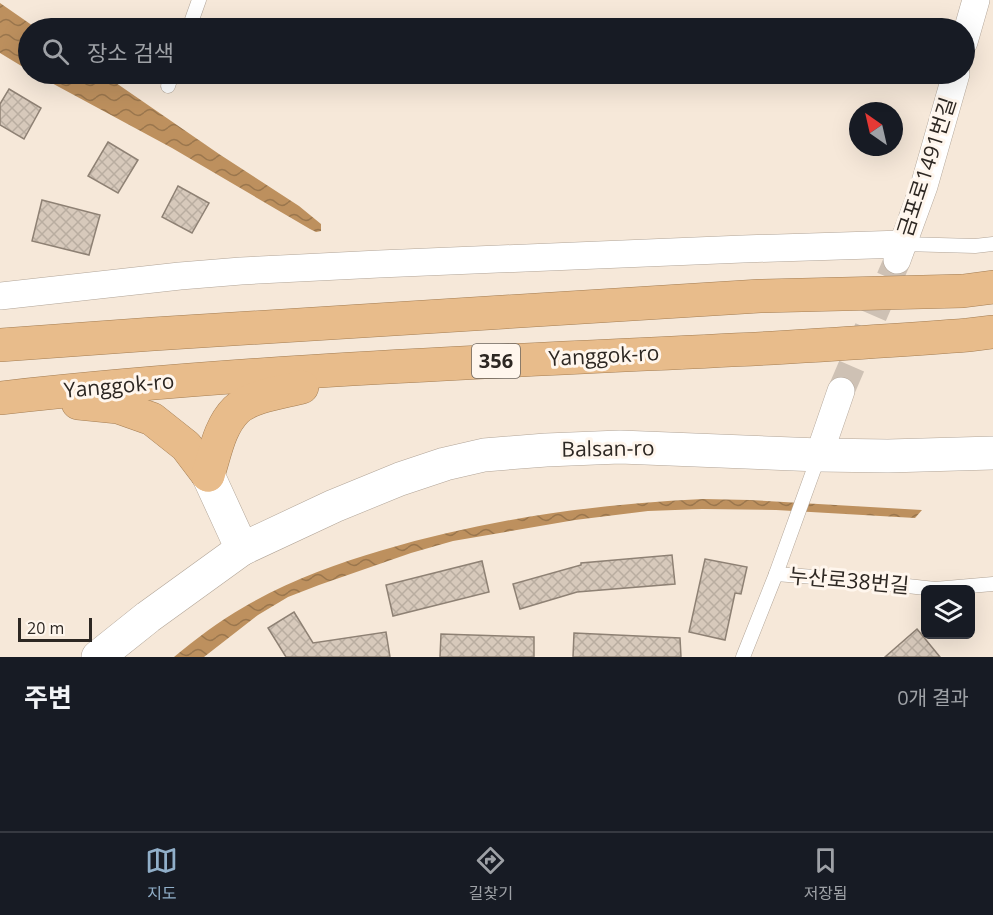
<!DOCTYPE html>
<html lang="ko">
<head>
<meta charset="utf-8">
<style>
  :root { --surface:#171b24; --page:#242831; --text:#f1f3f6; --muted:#9ea1a6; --line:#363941; --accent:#91afc9 }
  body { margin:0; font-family:"Open Sans","Noto Sans KR",sans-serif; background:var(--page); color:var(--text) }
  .controls { position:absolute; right:18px; bottom:18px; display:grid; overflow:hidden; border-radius:9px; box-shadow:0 6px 24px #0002 }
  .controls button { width:54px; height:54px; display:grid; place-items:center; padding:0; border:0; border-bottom:2px solid var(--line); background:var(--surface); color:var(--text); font:30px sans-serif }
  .compass { position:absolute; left:849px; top:102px; width:54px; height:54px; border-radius:50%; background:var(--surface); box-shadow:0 6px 24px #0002; rotate:326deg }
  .scale { position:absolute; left:18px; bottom:15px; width:74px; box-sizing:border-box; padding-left:6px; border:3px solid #2d2722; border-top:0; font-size:16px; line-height:21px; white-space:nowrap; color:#2d2722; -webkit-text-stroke:4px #fff6ed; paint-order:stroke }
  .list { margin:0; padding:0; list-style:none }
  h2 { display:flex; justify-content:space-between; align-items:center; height:78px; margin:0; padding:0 24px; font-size:26px }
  h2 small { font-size:20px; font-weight:400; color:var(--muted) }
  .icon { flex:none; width:33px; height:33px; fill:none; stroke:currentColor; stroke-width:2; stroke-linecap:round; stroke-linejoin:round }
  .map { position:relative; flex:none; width:993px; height:657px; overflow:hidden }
  .search { position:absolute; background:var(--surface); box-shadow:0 6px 24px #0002; left:18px; right:18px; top:18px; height:66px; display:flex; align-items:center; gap:15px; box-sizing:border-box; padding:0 21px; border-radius:33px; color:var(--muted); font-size:22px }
  .sheet { height:174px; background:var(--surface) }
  nav { display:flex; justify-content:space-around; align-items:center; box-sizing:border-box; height:84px; border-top:2px solid var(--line); background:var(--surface); font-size:16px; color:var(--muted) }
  nav a { display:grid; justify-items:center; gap:3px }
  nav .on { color:var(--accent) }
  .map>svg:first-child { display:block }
  .water { fill:url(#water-waves) }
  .building { fill:url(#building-cross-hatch); stroke:#8e8174; stroke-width:1.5 }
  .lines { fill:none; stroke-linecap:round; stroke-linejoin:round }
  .minor-tunnel { stroke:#cec1b4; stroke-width:27; stroke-dasharray:27 14; stroke-linecap:butt }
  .service-casing { stroke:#b1a497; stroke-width:15 }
  .minor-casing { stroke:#b1a497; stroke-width:28 }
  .tertiary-casing { stroke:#b1a497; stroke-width:34 }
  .trunk-casing { stroke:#a37d53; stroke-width:34 }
  .service { stroke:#fff; stroke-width:14 }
  .minor { stroke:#fff; stroke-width:27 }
  .tertiary { stroke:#fff; stroke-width:33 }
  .trunk { stroke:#e8bc8b; stroke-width:33 }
  .labels { text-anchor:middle; stroke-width:6; stroke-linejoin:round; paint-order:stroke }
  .shield { fill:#fff6ed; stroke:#6c655f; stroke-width:1.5 }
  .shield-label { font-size:20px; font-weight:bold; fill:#2d2722 }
  .street-label { font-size:21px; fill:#2d2722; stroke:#fff6ed }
</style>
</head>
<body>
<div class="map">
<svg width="993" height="657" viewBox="0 0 993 657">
  <defs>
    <pattern id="water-waves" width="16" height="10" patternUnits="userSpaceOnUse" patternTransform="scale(1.5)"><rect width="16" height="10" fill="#bd905e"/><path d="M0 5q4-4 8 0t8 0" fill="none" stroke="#9a764d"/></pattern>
    <pattern id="building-cross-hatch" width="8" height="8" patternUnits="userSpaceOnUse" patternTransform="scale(1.5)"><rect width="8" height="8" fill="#d7c9bb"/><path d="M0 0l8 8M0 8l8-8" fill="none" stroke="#b9ada0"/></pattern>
  </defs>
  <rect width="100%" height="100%" fill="#f6e8d9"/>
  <g class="water">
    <polygon points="0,3 36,28 28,28 28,70 0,53"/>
    <polygon points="35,74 103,74 219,154 299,206 321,224 321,231 316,232 310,229 172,148"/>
    <path d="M703,499L750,500L922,510L915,518L776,510L702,509L648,511L575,520L453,541L411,553L319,585L288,597L258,615L204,657H174C196,639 219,621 244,607C288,581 335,564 383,550C488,519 595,504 703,499Z"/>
  </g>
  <g class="building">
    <polygon points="9,89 41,108 24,139 0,125 0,104"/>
    <polygon points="108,142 138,160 118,193 88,176"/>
    <polygon points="178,186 209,203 192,233 162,217"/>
    <polygon points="42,200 100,215 89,255 32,241"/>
    <polygon points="672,555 675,584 577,592 520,609 513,584 581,565 581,563"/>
    <polygon points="705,559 747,567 741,594 735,593 725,640 689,632"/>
    <polygon points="482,561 489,592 393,616 386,585"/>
    <polygon points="294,612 313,643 386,632 390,657 286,657 268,628"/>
    <polygon points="917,629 940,657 885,657"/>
    <polygon points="574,633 680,638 681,657 573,657"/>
    <polygon points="441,634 534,637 534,657 440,657"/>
  </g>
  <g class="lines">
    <polyline class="minor-tunnel" points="841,391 897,261"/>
    <g class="service-casing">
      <g id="service">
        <polyline points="189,28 199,0"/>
        <polyline points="168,86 172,74"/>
        <polyline points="903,244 975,246 993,244"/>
        <polyline points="776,574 852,580 935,589 993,584"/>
        <polyline points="743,657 776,574 819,455"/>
      </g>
    </g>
    <g class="minor-casing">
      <g id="minor">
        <polyline points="964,42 976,0"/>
        <polyline points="897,260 924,186 956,74"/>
        <polyline points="0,296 180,276 241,271 379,264 743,249 903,244"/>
        <polyline points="819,455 841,391"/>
      </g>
    </g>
    <g class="tertiary-casing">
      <g id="tertiary">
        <polyline points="208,475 242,549 334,506 400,479 445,464 484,455 546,450 620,447 819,455 888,456 993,453"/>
        <polyline points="98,657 148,617 242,549"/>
      </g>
    </g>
    <g class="trunk-casing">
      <g id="trunk">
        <polyline points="0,345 153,334 760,296 963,291 993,287"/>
        <path d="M0,398C257,369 515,361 773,348C838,344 903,340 968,335L993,332"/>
        <polyline points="78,403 118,407 152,419 186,446 208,475"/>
        <path d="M208,475C215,454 219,427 236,410C250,396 283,392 302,387"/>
      </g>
    </g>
    <use href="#service" class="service"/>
    <use href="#minor" class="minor"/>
    <use href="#tertiary" class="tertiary"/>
    <use href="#trunk" class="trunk"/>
  </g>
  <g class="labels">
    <rect class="shield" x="472" y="344" width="48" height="34" rx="4.5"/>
    <g class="shield-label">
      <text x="496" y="368">356</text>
    </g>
    <g class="street-label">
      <text transform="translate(927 167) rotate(-72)" y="7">금포로1491번길</text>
      <text transform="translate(604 356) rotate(-3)" y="7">Yanggok-ro</text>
      <text transform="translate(119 386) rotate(-5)" y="7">Yanggok-ro</text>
      <text transform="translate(608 449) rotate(-1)" y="7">Balsan-ro</text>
      <text transform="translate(849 581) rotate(5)" y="7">누산로38번길</text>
    </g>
  </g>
</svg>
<div class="controls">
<button><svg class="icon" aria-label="layers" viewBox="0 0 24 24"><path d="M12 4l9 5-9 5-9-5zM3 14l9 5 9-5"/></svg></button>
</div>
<svg class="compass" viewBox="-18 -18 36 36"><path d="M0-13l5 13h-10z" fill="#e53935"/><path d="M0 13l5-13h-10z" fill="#9ea1a6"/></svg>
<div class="scale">20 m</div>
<div class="search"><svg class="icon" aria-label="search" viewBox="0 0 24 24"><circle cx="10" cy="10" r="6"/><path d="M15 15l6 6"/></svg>장소 검색</div>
</div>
<section class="sheet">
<h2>주변<small>0개 결과</small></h2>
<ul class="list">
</ul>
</section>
<nav>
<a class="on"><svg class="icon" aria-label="map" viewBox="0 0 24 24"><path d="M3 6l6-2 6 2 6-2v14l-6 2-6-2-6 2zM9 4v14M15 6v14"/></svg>지도</a>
<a><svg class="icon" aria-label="directions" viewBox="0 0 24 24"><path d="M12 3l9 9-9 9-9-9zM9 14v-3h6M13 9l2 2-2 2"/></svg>길찾기</a>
<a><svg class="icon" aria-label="saved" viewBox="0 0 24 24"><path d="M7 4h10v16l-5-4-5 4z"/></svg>저장됨</a>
</nav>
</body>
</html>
